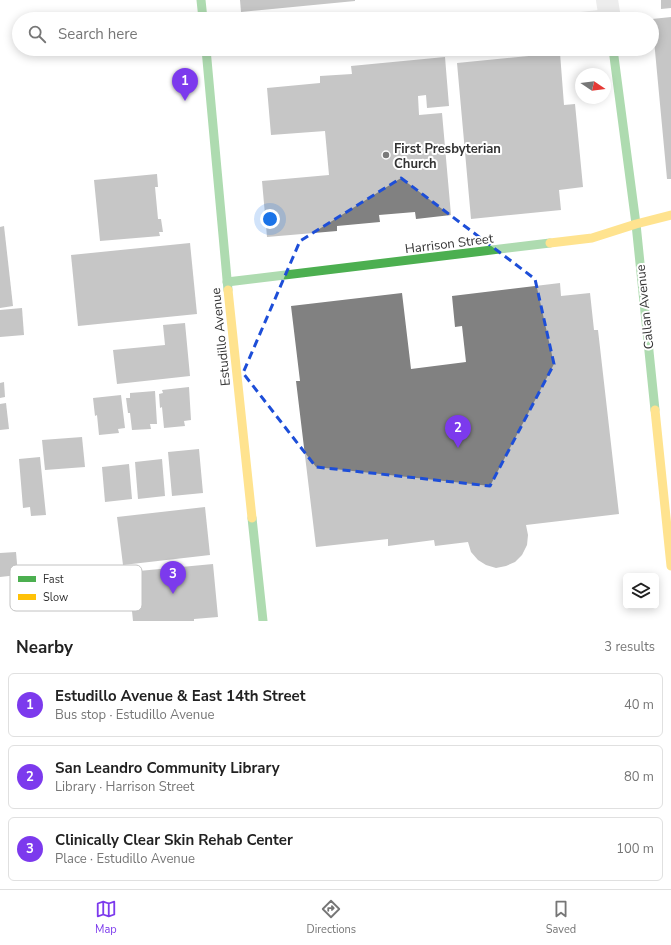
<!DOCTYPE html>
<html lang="en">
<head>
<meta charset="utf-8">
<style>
  :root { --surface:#fff; --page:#f6f6f6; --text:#222; --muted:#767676; --line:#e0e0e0; --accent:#7c3aed }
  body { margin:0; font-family:"Nunito Sans",sans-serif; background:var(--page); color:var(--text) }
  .controls { position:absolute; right:12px; bottom:12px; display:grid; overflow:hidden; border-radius:6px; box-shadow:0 2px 10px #0003 }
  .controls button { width:36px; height:36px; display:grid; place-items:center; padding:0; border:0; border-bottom:1px solid var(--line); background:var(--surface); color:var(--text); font:20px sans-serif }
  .compass { position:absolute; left:575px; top:68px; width:36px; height:36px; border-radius:50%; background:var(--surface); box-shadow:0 2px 10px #0003; rotate:103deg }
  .you { position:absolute; left:270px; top:219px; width:14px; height:14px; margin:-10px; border:3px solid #fff; border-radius:50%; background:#1a73e8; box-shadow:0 0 0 6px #1a73e833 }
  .badge { display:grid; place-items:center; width:26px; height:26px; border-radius:50%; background:var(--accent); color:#fff; font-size:13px; font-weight:700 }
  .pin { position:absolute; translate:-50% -33px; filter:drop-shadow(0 1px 2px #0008) }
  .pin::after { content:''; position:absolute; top:21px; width:14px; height:12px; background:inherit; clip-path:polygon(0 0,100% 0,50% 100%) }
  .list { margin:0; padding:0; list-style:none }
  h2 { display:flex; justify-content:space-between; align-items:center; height:52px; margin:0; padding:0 16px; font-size:17px }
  h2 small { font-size:13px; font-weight:400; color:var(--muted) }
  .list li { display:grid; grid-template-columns:26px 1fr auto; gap:12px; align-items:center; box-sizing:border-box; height:64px; margin:0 8px 8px; padding:0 8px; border:1px solid var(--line); border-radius:6px }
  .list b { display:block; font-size:15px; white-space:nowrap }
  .list p { margin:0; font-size:13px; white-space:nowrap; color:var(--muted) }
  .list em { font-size:13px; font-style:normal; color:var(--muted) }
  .icon { flex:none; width:22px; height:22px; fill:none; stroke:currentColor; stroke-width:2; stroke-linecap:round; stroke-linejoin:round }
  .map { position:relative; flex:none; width:671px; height:621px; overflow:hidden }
  .search { position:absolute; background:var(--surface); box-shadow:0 2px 10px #0003; left:12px; right:12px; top:12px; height:44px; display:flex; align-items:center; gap:10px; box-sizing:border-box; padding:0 14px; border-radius:22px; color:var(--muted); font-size:15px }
  .sheet { height:268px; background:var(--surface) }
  nav { display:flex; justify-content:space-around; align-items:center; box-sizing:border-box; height:56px; border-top:1px solid var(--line); background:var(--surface); font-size:11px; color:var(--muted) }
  nav a { display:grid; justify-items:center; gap:2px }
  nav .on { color:var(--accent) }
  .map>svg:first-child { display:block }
  .building { fill:#818181 }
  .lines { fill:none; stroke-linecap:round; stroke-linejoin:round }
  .lane { stroke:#d7d7d7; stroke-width:14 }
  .street { stroke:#d7d7d7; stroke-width:22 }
  .fast { stroke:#4caf50; stroke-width:9 }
  .slow { stroke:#ffc107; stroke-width:9 }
  .marked { fill:none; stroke:#1d4ed8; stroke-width:3; stroke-dasharray:8 5; stroke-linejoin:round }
  .poi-dot { fill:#7a7a7a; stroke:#fff; stroke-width:1.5 }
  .labels { text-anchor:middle; stroke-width:4; stroke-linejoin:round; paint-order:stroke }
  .poi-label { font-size:13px; font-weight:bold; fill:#333; stroke:#fff; text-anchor:start }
  .street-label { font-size:13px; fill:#333; stroke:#fff }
  .key { fill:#fff; stroke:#c2c2c2; stroke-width:1 }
  .key-label { font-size:11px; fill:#333 }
</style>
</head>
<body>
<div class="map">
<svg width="671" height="621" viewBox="0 0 671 621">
  <rect width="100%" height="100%" fill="#fff"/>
  <g class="building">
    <polygon points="240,0 355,0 355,1 241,12"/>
    <polygon points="661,0 671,0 671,8 661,9"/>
    <polygon points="671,17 671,179 667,179 652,19"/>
    <polygon points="560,53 564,105 575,104 583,187 559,190 561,210 471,219 457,63"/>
    <polygon points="445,57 449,106 427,108 426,95 418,96 419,115 442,113 451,215 416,219 415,212 379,215 380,222 337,226 337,231 267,237 262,181 329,175 325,131 271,135 267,88 320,83 320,76 352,74 351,66"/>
    <polygon points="157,174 158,187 155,187 158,219 161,219 163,232 159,232 160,236 100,241 94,180"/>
    <polygon points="4,226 13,306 0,308 0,227"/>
    <polygon points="190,243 197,314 78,326 71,255"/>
    <polygon points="560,283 561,296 590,293 594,330 598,330 619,514 526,525 528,535 527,545 522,555 515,562 506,566 496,568 486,565 478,560 471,552 468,542 435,546 434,540 388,546 388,539 316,547 296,381 300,381 291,306 402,293 411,369 466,362 462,326 455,327 452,296"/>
    <polygon points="22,308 24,335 0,337 0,310"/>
    <polygon points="185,323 190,376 117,384 113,350 165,345 163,325"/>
    <polygon points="4,382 5,397 0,398 0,383"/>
    <polygon points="189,387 191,420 184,421 185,426 164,428 162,407 160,408 159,394 163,393 162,390"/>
    <polygon points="155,391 157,424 150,424 151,429 132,430 130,413 128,413 126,398 130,398 130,393"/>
    <polygon points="121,395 125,428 118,429 119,433 99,435 97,415 95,416 93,398"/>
    <polygon points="6,403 9,429 0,430 0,404"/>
    <polygon points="82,437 85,467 45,470 42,440"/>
    <polygon points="199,449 203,493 172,496 168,452"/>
    <polygon points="40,457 46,515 31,516 30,507 23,508 19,459"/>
    <polygon points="162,459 165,496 138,499 135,462"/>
    <polygon points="129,464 132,499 105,502 102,467"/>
    <polygon points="205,507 210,555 123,565 117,517"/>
    <polygon points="16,552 18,575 0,577 0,553"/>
    <polygon points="213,564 218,617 194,619 194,621 133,621 128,572"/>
  </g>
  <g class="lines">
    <polyline class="lane" points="581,19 609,16"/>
    <polyline class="street" points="607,0 610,19"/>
    <g class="fast">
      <polyline points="201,0 203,19"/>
      <polyline points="206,49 228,290"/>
      <polyline points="613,49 636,224 655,410"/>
      <polyline points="227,282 550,243"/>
      <polyline points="252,518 263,621"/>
    </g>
    <g class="slow">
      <polyline points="550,243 592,238 636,224 671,215"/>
      <polyline points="228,290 252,518"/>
      <polyline points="655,410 671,566"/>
    </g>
  </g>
  <path d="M0 0H671V621H0ZM401,178L535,279L554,364L490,486L316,467L243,373L300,241Z" fill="#fff" fill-opacity=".55" fill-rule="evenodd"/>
  <path class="marked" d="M401,178L535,279L554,364L490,486L316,467L243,373L300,241Z"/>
  <circle class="poi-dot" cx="386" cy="155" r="4"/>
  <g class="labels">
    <g class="poi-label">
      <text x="394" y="153">First Presbyterian<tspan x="394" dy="15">Church</tspan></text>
    </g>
    <g class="street-label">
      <text transform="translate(449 243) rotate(-7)" y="5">Harrison Street</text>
      <text transform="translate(644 307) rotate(-96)" y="5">Callan Avenue</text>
      <text transform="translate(220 337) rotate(-96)" y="5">Estudillo Avenue</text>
    </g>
  </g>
  <rect x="10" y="565" width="132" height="46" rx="6" class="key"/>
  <rect x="18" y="576" width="18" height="6" fill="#4caf50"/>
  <rect x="18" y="594" width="18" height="6" fill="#ffc107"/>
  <g class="key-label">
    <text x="43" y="583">Fast</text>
    <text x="43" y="601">Slow</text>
  </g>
</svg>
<div class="controls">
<button><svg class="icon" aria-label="layers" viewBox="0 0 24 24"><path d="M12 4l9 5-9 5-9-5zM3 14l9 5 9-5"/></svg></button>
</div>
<svg class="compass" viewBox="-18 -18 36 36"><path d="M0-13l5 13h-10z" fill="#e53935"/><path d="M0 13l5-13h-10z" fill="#767676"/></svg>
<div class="you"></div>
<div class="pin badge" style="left:185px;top:101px">1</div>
<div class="pin badge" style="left:458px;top:448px">2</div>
<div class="pin badge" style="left:173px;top:594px">3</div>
<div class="search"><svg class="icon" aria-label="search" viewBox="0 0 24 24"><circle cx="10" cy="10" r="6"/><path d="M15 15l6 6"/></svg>Search here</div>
</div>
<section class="sheet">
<h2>Nearby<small>3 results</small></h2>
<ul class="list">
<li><span class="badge">1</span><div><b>Estudillo Avenue &amp; East 14th Street</b><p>Bus stop · Estudillo Avenue</p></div><em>40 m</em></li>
<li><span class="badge">2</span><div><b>San Leandro Community Library</b><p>Library · Harrison Street</p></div><em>80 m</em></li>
<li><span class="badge">3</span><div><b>Clinically Clear Skin Rehab Center</b><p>Place · Estudillo Avenue</p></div><em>100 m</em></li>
</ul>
</section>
<nav>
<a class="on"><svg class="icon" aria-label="map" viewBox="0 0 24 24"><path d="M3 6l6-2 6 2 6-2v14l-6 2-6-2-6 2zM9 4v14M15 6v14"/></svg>Map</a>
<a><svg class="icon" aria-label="directions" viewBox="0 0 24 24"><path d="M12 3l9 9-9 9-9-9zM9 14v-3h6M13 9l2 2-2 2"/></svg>Directions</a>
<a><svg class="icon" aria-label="saved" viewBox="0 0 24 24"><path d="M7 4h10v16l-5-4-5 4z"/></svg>Saved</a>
</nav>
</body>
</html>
